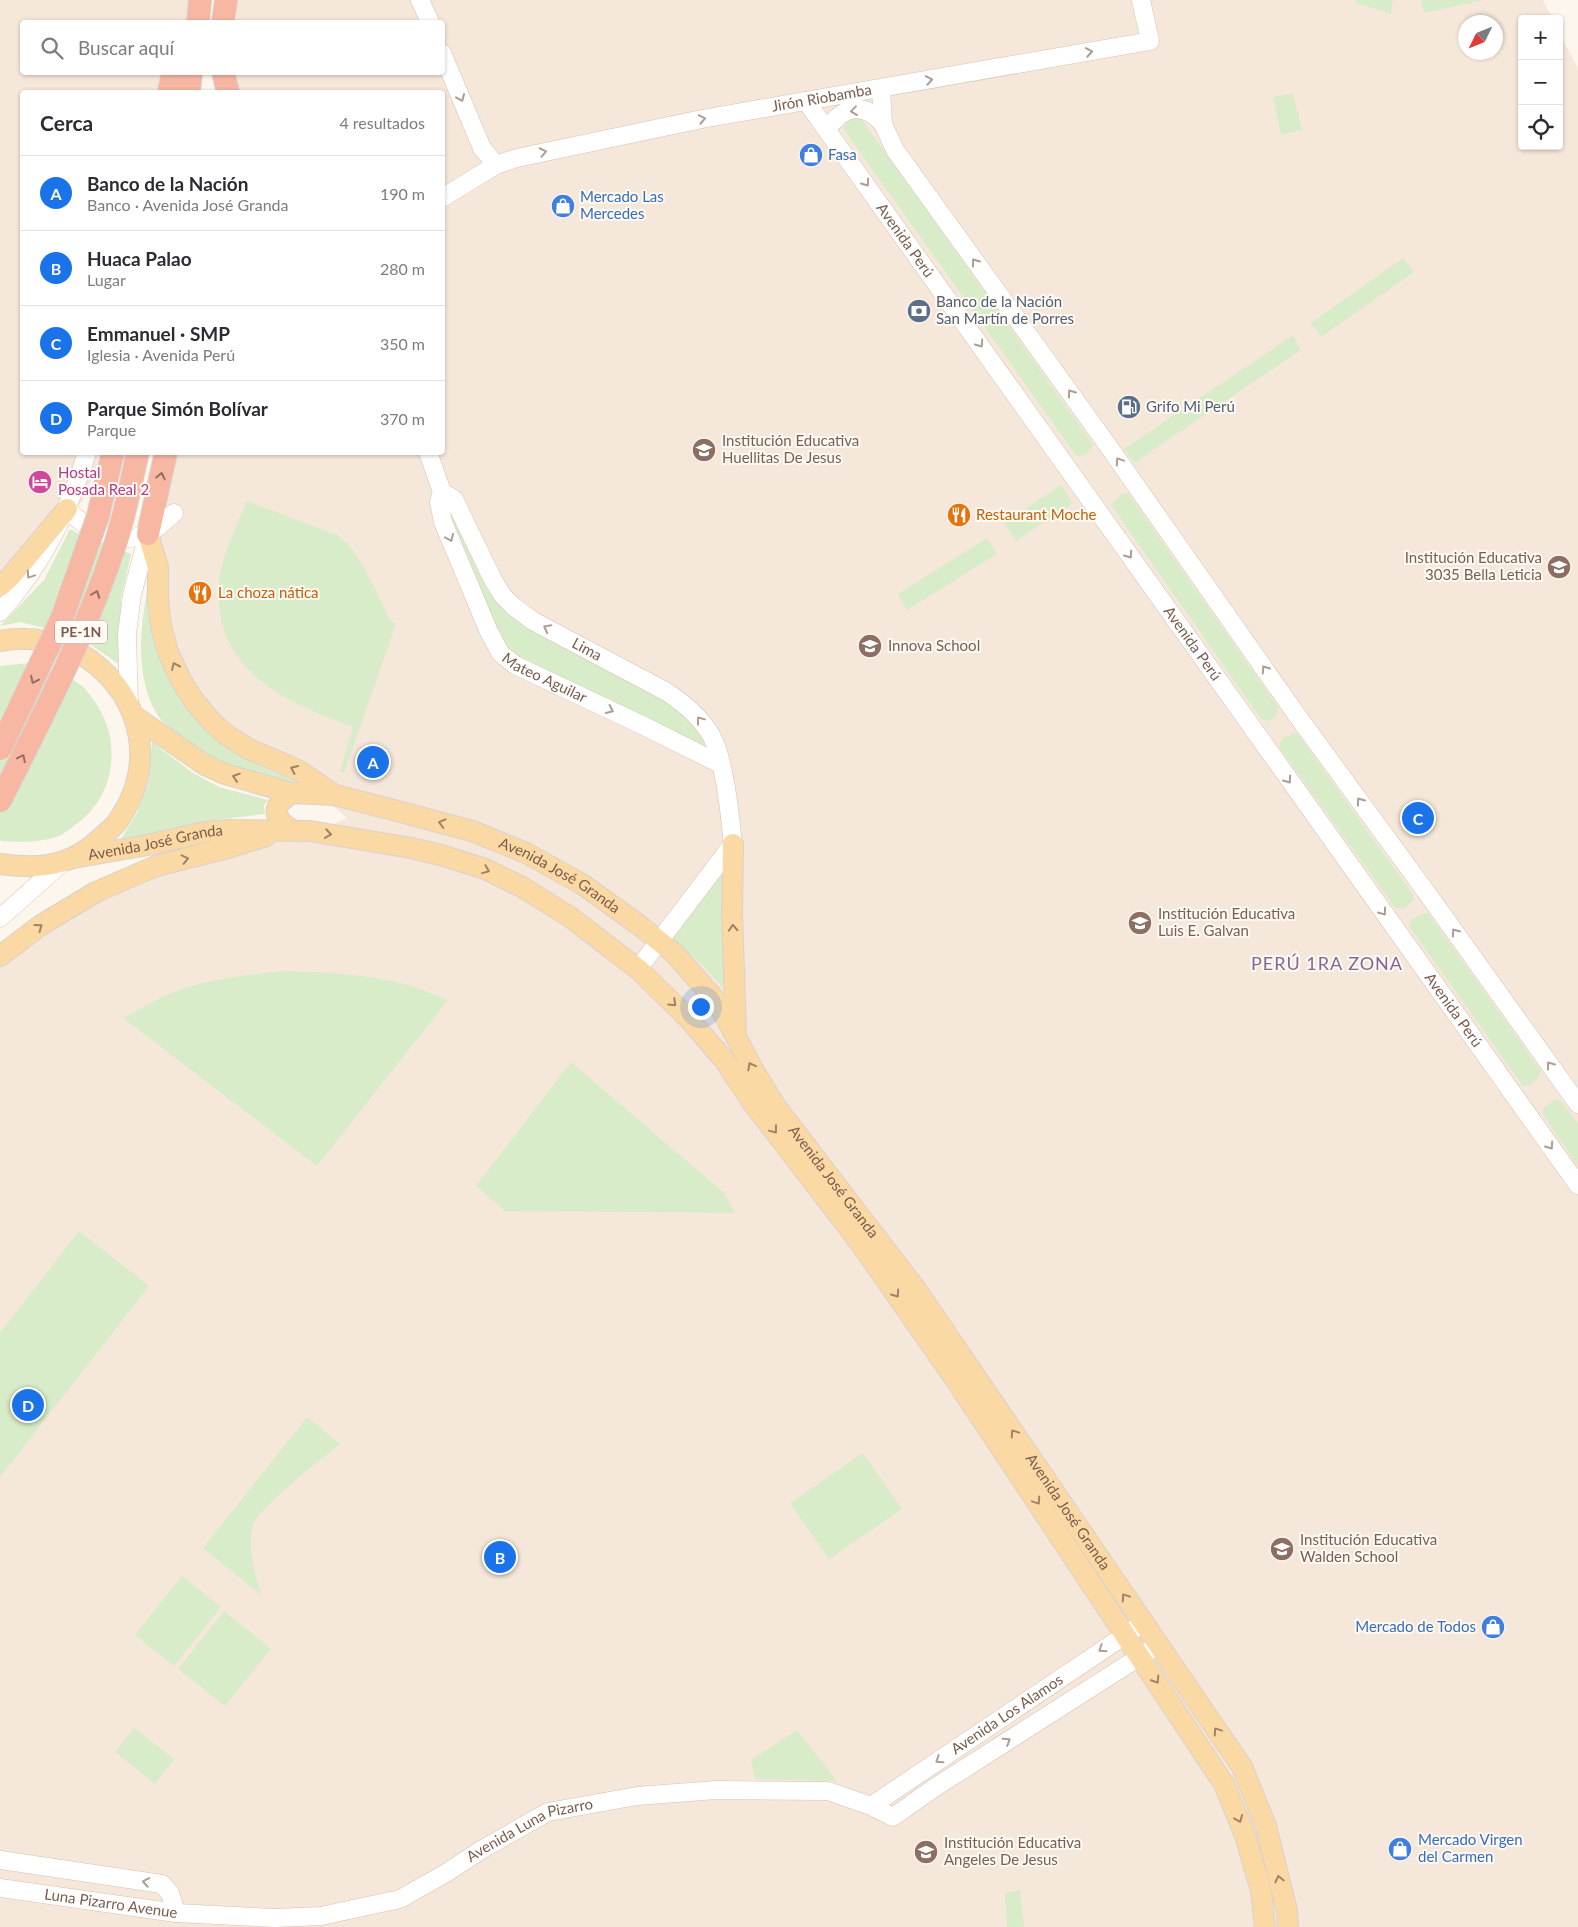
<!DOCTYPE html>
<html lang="es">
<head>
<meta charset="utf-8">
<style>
  :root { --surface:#fff; --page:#f7f7f7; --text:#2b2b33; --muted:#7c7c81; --line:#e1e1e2; --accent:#1a73e8 }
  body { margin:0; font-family:Lato,sans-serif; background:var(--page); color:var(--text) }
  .controls { position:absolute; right:15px; top:15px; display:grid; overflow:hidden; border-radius:5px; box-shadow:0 1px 4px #0004 }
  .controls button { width:45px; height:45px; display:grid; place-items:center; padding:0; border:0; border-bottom:1px solid var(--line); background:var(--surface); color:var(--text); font:25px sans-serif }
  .compass { position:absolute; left:1458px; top:15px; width:45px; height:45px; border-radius:50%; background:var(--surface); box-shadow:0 1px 4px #0004; rotate:227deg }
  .you { position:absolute; left:700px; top:1006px; width:18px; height:18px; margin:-12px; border:4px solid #fff; border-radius:50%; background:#1a73e8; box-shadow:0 0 0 8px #1a73e833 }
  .badge { display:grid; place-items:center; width:32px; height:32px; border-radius:50%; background:var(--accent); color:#fff; font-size:16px; font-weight:700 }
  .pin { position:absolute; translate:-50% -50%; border:2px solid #fff; box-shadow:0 1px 5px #0006 }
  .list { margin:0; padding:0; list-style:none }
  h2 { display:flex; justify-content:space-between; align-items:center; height:65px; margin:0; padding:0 20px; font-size:21px }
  h2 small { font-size:16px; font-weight:400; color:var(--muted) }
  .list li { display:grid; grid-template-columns:32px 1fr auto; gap:15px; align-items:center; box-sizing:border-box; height:75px; padding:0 20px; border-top:1px solid var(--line) }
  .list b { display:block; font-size:19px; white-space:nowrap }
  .list p { margin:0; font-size:16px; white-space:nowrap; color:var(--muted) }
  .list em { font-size:16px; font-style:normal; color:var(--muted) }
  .icon { flex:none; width:28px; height:28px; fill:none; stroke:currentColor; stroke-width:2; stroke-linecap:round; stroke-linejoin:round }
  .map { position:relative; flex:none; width:1578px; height:1927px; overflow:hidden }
  .search { position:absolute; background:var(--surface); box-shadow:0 1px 4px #0004; left:20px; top:20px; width:425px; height:55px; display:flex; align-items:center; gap:12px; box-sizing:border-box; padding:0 18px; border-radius:5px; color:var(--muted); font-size:19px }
  .panel { position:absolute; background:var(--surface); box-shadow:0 1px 4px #0004; left:20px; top:90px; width:425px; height:365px; border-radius:5px }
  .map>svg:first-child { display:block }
  .residential { fill:#f5e8da; fill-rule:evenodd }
  .green { fill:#d8ecc9 }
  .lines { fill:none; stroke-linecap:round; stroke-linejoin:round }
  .secondary-casing { stroke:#d6c0b0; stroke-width:19 }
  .primary-casing { stroke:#dad1cd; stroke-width:22 }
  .highway-casing { stroke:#dad1cd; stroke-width:24 }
  .secondary { stroke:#fff; stroke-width:18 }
  .primary { stroke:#fbd9a5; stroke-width:20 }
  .highway { stroke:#f7b7a3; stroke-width:22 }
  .highway-bridge-casing { stroke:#dad1cd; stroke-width:24; stroke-linecap:butt }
  .highway-bridge { stroke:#f7b7a3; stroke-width:22 }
  .oneway { stroke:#af9d94 }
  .oneway2 { stroke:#936e5e }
  .oneway3 { stroke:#a18267 }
  .labels { text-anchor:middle; stroke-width:4; stroke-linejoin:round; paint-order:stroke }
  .shield { fill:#fffaf3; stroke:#a28b7f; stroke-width:1 }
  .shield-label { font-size:14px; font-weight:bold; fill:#7a5c4d }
  .street-label { font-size:15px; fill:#7a5c4d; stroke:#fffaf3 }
  .shop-label { font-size:15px; fill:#366cbe; stroke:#fffaf3; text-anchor:start }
  .service-label { font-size:15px; fill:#4e5e75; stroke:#fffaf3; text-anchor:start }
  .education-label { font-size:15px; fill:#785e54; stroke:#fffaf3; text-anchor:start }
  .hotel-label { font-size:15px; fill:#b23c85; stroke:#fffaf3; text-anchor:start }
  .food-label { font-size:15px; fill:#c56008; stroke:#fffaf3; text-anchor:start }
  .quarter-label { font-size:18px; letter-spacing:1px; fill:#846695; stroke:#fffaf3 }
</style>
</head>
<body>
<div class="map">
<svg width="1578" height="1927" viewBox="0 0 1578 1927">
  <rect width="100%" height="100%" fill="#fdf6ec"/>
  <g class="residential">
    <polygon points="0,0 193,0 190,22 22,22 22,72 182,73 177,92 22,92 22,452 99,453 97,466 82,501 10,588 0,598"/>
    <path d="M237,0H1543L1553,19H1522V146H1559V32L1578,68V1927H0V946L31,919L103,877L192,850L303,838L347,818L308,785L246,765L153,661L143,522L158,453L442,452V92H230L233,73L442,72V22H236ZM1466,22H1496V52H1466Z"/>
  </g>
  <g class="green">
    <polygon points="1355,0 1393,0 1391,14 1356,3"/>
    <polygon points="1421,0 1484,0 1424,13"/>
    <polygon points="1293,93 1302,130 1281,135 1273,97"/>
    <polygon points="860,117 1092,443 1092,448 1084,455 1079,456 1075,454 852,141 843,127 848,119"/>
    <polygon points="1403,258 1414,272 1321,337 1311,323"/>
    <polygon points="1293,335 1301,350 1134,463 1124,449"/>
    <polygon points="1061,485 1073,503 1016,541 1004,523"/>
    <polygon points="1128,493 1278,707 1276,716 1269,721 1261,719 1111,505 1121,494"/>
    <path d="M247,501L337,535C360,550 378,596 390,620L396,624L344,773L340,772L353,727C285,702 213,671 219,584C220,558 237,526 247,501Z"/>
    <polygon points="449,507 489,589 667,698 699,730 708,749 508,652 441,509"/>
    <polygon points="70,529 79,534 131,554 121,599 120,665 91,645 69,634 20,622 0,626 44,580"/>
    <polygon points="987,538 997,554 907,610 898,594"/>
    <path d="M148,586L152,615L238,753L268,770L315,785C262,781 171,756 150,700C136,664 141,623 148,586Z"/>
    <path d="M30,663C50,669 65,673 82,686C86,689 89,694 92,698C123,737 117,796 75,825C70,829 65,833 59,836C39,843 23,842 2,841L0,840V666Z"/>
    <polygon points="1293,733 1297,733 1413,895 1414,900 1404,908 1395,908 1394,906 1279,747 1282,739"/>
    <polygon points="152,742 193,773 219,787 268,800 264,805 265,814 208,821 119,842 137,813 148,782"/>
    <polygon points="719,876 728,878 729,994 705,968 671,937"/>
    <path d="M1424,913H1428L1431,917L1541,1071C1538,1080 1533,1085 1523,1086L1409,926L1412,919Z"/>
    <path d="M284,971C325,972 367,974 408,985C421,989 435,995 448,1000L317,1166L123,1018C137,1011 150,1003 164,996C201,980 244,975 284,971Z"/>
    <polygon points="571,1062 723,1192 735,1213 505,1211 476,1186"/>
    <polygon points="1554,1100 1561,1101 1578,1124 1578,1166 1542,1113 1544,1108"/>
    <polygon points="79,1231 149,1286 0,1477 0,1333"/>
    <path d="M307,1417L340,1444C323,1458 255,1510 252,1528C248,1551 255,1573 261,1595L203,1548Z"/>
    <polygon points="863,1453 902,1509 829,1559 790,1503"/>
    <polygon points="182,1576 221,1607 174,1666 135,1635"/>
    <polygon points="224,1611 271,1649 225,1706 178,1669"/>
    <polygon points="134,1728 174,1759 155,1784 115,1752"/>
    <polygon points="797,1730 837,1781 755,1779 751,1760"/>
    <polygon points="1020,1890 1024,1927 1007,1927 1005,1893"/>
  </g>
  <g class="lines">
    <g class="secondary-casing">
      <g id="secondary">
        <polyline points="420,0 430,22"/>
        <polyline points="442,53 482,148 496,165"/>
        <polyline points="881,89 883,124 895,150 1109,447 1296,714 1432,900 1578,1104"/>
        <path id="s1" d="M806,101L1578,1185"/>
        <path d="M827,130C842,106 864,101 883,124"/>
        <path id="s2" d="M442,198L496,165L517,158L702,119L1150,41L1141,0"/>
        <path id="s3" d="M428,452L442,492L454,499L493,580L503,596L513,606L533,621L665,691C684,703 701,717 712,737C725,762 730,816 733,844L638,969"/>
        <path id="s4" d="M442,492L439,502L443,522L489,632L501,654L515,665L646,727L720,764"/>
        <path d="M67,509C88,531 116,546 147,534C156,531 166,519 174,513"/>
        <path d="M0,612C42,565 69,512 87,452"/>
        <polyline points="129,704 127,634 132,595 148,534"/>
        <polyline points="0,918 63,862"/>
        <path id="s5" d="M871,1806L1143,1623"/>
        <polyline points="0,1860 162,1884 170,1893 176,1913"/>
        <path id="s6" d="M0,1888L176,1913L275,1918L321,1916L400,1899L446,1873L481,1850L548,1812L637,1796L716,1790L828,1791L871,1806L893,1817L934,1788L1158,1645"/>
      </g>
    </g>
    <g class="primary-casing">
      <g id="primary">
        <polyline points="148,534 158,567 158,600 161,626 168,652 181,680 194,701 212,722 228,736 249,749 298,770 335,795"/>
        <polyline points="0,586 10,577 67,509"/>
        <path d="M0,641C31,635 65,642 90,660C144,700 156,766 118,821C114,827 107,832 102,837C91,847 78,857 64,861C41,868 23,867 0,864"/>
        <path id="s7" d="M134,716L205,765L225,774L292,793L335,795L401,812L472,831L526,853L582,884L639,925L674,953L718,1003L754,1071L776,1107L915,1288L1242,1767L1266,1826L1287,1911L1288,1927"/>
        <path d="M292,830C271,817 272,805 292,793"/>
        <polyline points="733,844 732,912 736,1031"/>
        <path id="s8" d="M73,858L148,845L205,832L228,830L310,831L411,848L441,855L485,869L522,887L570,917L638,969L689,1019L724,1060L752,1102L858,1240L953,1376L1224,1784L1245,1835L1261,1891L1265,1927"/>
        <polyline points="0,956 41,925 96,892 156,866 231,847 266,836"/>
      </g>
    </g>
    <g class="highway-casing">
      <g id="highway">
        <polyline points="198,22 200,0"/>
        <polyline points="223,22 226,0"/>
        <polyline points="223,72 228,92"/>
        <polyline points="169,92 173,72"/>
        <polyline points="189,92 191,72"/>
        <polyline points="148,534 166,452"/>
      </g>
    </g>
    <use href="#secondary" class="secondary"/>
    <use href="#primary" class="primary"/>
    <use href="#highway" class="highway"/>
    <g class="highway-bridge-casing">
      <g id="highway-bridge">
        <polyline points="0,749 62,618 98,516 113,452"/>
        <path d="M0,801C42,717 89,628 117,538C126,510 131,481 138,452"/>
      </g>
    </g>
    <use href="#highway-bridge" class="highway-bridge"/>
  </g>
  <defs><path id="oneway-chevron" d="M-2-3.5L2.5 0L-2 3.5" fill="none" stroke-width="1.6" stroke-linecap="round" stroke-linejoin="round" transform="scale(1.25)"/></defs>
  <g class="oneway">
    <use href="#oneway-chevron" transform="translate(1089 52) rotate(-10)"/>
    <use href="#oneway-chevron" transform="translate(929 80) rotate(-10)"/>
    <use href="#oneway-chevron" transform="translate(461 98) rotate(67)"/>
    <use href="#oneway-chevron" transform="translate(854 111) rotate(173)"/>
    <use href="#oneway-chevron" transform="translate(702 119) rotate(-11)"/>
    <use href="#oneway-chevron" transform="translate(543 152) rotate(-12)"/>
    <use href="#oneway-chevron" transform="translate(866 183) rotate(54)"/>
    <use href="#oneway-chevron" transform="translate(975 262) rotate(-126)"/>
    <use href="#oneway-chevron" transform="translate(980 344) rotate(55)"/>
    <use href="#oneway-chevron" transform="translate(1071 393) rotate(-126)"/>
    <use href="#oneway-chevron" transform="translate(1119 461) rotate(-124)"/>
    <use href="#oneway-chevron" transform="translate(450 538) rotate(67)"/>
    <use href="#oneway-chevron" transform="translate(1129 555) rotate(55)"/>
    <use href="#oneway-chevron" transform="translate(30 575) rotate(124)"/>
    <use href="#oneway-chevron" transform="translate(547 628) rotate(-152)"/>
    <use href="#oneway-chevron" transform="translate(1265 669) rotate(-125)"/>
    <use href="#oneway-chevron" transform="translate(610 710) rotate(25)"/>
    <use href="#oneway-chevron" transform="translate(700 720) rotate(-127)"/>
    <use href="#oneway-chevron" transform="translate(1288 780) rotate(54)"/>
    <use href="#oneway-chevron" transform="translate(1360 801) rotate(-126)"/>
    <use href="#oneway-chevron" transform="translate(1383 912) rotate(54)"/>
    <use href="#oneway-chevron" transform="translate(1455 932) rotate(-126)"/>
    <use href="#oneway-chevron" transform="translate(1550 1065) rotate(-126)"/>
    <use href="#oneway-chevron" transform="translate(1550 1146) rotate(55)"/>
    <use href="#oneway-chevron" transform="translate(1102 1649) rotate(146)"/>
    <use href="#oneway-chevron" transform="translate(1007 1741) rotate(-33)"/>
    <use href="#oneway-chevron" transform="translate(939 1760) rotate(146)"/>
    <use href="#oneway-chevron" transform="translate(146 1882) rotate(-170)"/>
  </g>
  <g class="oneway2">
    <use href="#oneway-chevron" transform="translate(161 476) rotate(-78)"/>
    <use href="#oneway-chevron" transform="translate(96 594) rotate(-69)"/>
    <use href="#oneway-chevron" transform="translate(34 680) rotate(115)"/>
    <use href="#oneway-chevron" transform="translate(22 758) rotate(-64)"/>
  </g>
  <g class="oneway3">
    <use href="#oneway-chevron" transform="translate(175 666) rotate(-114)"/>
    <use href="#oneway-chevron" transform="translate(294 769) rotate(-156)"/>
    <use href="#oneway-chevron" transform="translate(236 777) rotate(-162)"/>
    <use href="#oneway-chevron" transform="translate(442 823) rotate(-165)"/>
    <use href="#oneway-chevron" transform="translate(328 834) rotate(8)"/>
    <use href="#oneway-chevron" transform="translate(185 859) rotate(-13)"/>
    <use href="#oneway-chevron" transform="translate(486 870) rotate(22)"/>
    <use href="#oneway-chevron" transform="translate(39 927) rotate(-36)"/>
    <use href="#oneway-chevron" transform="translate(733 928) rotate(-93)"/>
    <use href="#oneway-chevron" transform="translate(673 1003) rotate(44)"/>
    <use href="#oneway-chevron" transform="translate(751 1066) rotate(-118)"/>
    <use href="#oneway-chevron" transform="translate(774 1130) rotate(53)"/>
    <use href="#oneway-chevron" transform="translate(896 1294) rotate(55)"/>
    <use href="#oneway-chevron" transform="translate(1014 1433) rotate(-124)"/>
    <use href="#oneway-chevron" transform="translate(1037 1501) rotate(56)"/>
    <use href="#oneway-chevron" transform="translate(1125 1597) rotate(-124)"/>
    <use href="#oneway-chevron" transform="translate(1156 1680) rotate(57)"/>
    <use href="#oneway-chevron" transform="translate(1217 1731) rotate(-124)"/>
    <use href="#oneway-chevron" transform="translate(1239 1819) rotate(68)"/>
    <use href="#oneway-chevron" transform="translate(1279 1879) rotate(-103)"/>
  </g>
  <defs>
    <g id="shop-disc" transform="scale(1.25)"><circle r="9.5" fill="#3f7fe0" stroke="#fffaf3"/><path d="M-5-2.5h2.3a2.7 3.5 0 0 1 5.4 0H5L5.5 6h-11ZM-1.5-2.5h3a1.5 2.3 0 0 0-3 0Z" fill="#fff"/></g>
    <g id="bank-disc" transform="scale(1.25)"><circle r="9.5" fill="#5c6f8a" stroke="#fffaf3"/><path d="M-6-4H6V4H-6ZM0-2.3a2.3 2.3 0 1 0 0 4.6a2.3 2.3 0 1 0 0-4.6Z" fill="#fff"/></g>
    <g id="fuel-disc" transform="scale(1.25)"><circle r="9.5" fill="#5c6f8a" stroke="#fffaf3"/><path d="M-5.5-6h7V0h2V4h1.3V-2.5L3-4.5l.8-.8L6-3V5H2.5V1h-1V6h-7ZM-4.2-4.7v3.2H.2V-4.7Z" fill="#fff"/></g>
    <g id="school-disc" transform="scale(1.25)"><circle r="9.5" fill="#8d6e63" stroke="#fffaf3"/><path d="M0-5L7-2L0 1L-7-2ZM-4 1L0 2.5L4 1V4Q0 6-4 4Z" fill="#fff"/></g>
    <g id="hotel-disc" transform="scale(1.25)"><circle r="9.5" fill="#d1479c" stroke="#fffaf3"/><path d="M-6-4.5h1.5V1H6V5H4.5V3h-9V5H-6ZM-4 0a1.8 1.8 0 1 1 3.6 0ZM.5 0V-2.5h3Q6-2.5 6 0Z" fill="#fff"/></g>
    <g id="restaurant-disc" transform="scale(1.25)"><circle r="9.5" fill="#e8710a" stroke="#fffaf3"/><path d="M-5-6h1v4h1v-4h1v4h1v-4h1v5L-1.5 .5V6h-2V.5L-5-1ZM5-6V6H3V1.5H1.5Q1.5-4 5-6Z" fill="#fff"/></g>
  </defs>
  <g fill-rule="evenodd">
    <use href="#shop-disc" x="811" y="155"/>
    <use href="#shop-disc" x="563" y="206"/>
    <use href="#bank-disc" x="919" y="311"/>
    <use href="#fuel-disc" x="1129" y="407"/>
    <use href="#school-disc" x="704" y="450"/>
    <use href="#hotel-disc" x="40" y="482"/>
    <use href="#restaurant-disc" x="959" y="515"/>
    <use href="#school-disc" x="1559" y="567"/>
    <use href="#restaurant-disc" x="200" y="593"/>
    <use href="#school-disc" x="870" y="646"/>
    <use href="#school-disc" x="1140" y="923"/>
    <use href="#school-disc" x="1282" y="1549"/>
    <use href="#shop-disc" x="1493" y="1627"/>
    <use href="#shop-disc" x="1400" y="1849"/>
    <use href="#school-disc" x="926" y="1852"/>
  </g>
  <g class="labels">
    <rect class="shield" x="55" y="620.5" width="52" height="23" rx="4"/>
    <g class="shield-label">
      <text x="81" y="637">PE-1N</text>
    </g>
    <g class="street-label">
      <text dy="5" stroke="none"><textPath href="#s2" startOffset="396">Jirón Riobamba</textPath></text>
      <text dy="5" stroke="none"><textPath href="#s1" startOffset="171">Avenida Perú</textPath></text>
      <text dy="5" stroke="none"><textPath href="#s1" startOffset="666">Avenida Perú</textPath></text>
      <text dy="5" stroke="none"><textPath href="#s3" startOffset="265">Lima</textPath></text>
      <text dy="5" stroke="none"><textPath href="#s4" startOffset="225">Mateo Aguilar</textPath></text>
      <text dy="5" stroke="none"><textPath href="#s8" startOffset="84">Avenida José Granda</textPath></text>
      <text dy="5" stroke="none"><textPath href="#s7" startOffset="461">Avenida José Granda</textPath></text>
      <text dy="5" stroke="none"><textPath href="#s1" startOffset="1116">Avenida Perú</textPath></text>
      <text dy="5" stroke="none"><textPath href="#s7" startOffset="880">Avenida José Granda</textPath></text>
      <text dy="5" stroke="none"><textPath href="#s7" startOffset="1285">Avenida José Granda</textPath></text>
      <text dy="5" stroke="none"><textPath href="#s5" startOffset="164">Avenida Los Alamos</textPath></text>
      <text dy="5" stroke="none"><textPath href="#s6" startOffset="552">Avenida Luna Pizarro</textPath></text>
      <text dy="5" stroke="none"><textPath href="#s6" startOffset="112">Luna Pizarro Avenue</textPath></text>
    </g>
    <g class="shop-label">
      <text x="828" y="160">Fasa</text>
      <text x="580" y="202">Mercado Las<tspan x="580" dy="17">Mercedes</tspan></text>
      <text x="1476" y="1632" text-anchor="end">Mercado de Todos</text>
      <text x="1418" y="1845">Mercado Virgen<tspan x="1418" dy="17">del Carmen</tspan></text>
    </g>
    <g class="service-label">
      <text x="936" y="307">Banco de la Nación<tspan x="936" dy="17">San Martín de Porres</tspan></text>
      <text x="1146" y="412">Grifo Mi Perú</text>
    </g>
    <g class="education-label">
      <text x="722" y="446">Institución Educativa<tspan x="722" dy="17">Huellitas De Jesus</tspan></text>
      <text x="1542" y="563" text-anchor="end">Institución Educativa<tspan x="1542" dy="17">3035 Bella Leticia</tspan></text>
      <text x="888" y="651">Innova School</text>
      <text x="1158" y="919">Institución Educativa<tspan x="1158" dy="17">Luis E. Galvan</tspan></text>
      <text x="1300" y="1545">Institución Educativa<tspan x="1300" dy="17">Walden School</tspan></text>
      <text x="944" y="1848">Institución Educativa<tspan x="944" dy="17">Angeles De Jesus</tspan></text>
    </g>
    <g class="hotel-label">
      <text x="58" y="478">Hostal<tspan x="58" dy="17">Posada Real 2</tspan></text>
    </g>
    <g class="food-label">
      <text x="976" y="520">Restaurant Moche</text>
      <text x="218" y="598">La choza nática</text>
    </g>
    <g class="quarter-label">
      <text x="1327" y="970">PERÚ 1RA ZONA</text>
    </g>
  </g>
</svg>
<div class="controls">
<button>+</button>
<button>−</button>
<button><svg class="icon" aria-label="locate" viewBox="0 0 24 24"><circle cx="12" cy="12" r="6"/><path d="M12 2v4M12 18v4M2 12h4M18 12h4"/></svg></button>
</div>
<svg class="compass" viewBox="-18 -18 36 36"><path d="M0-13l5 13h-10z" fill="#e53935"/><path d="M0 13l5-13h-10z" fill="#7c7c81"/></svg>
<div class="you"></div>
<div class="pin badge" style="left:373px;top:762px">A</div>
<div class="pin badge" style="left:500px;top:1557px">B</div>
<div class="pin badge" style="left:1418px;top:818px">C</div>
<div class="pin badge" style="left:28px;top:1405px">D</div>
<div class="search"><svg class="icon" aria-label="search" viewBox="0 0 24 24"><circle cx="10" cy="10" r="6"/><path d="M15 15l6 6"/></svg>Buscar aquí</div>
<section class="panel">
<h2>Cerca<small>4 resultados</small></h2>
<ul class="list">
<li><span class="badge">A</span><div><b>Banco de la Nación</b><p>Banco · Avenida José Granda</p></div><em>190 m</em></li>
<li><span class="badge">B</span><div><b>Huaca Palao</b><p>Lugar</p></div><em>280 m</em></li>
<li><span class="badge">C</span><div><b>Emmanuel · SMP</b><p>Iglesia · Avenida Perú</p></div><em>350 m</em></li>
<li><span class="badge">D</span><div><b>Parque Simón Bolívar</b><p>Parque</p></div><em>370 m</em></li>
</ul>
</section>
</div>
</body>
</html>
